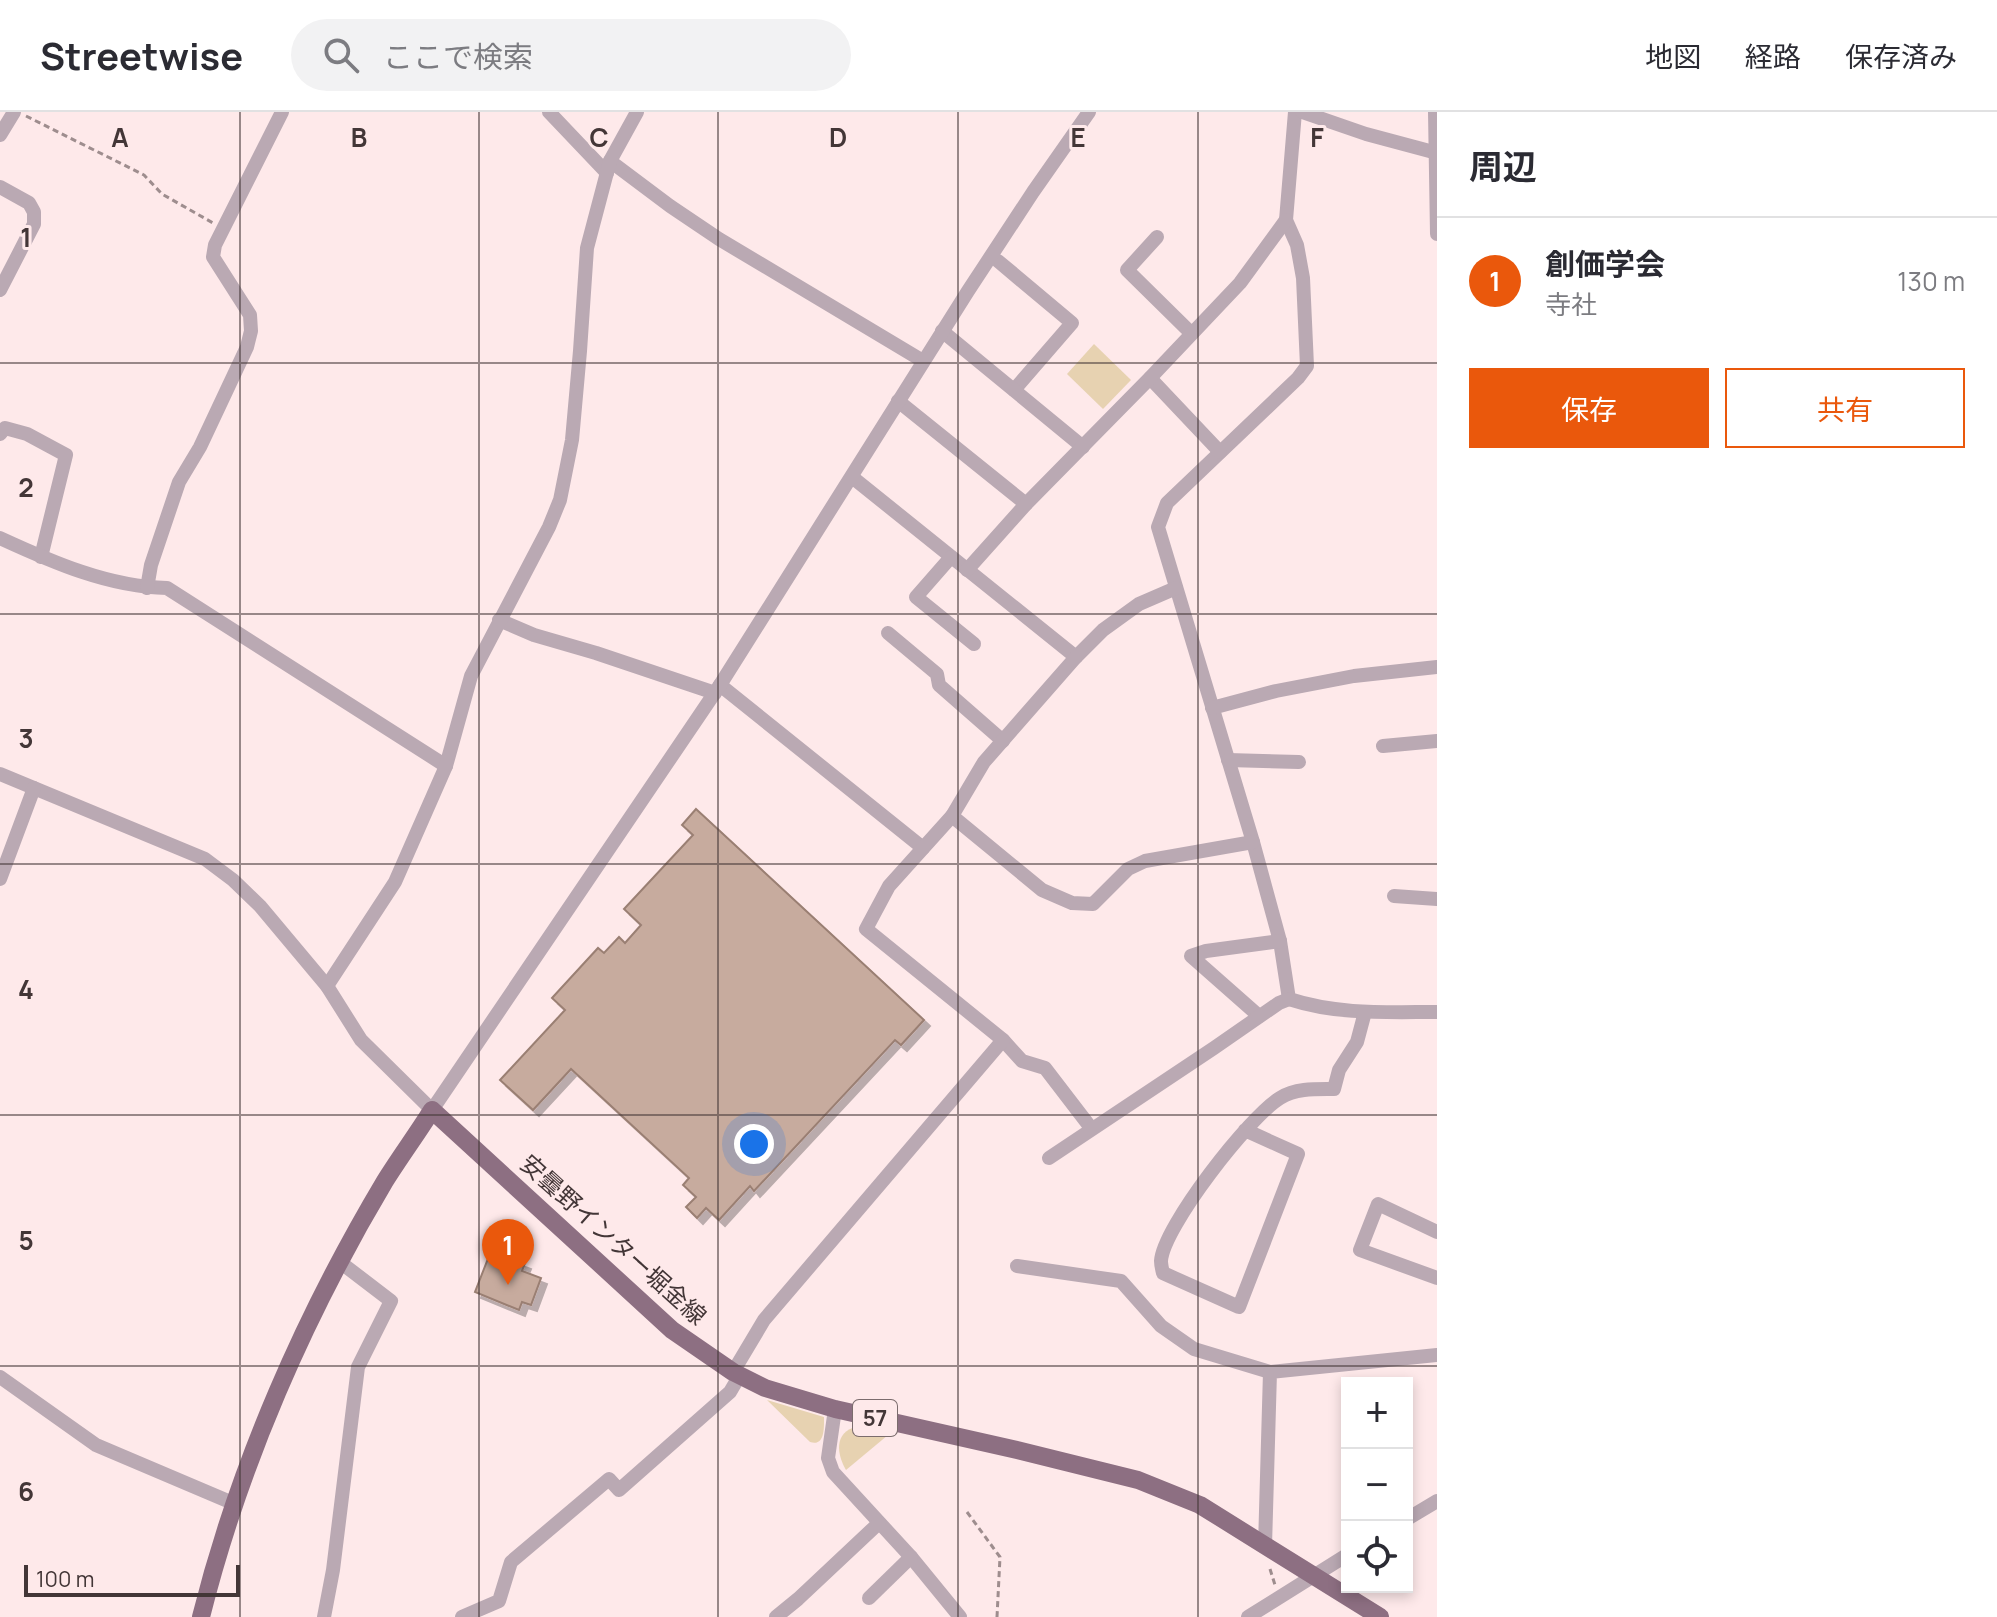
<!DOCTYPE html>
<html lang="ja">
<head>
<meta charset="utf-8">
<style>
  :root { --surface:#fff; --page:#f2f2f3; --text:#2b2b33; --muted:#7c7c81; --line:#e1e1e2; --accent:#ea580c }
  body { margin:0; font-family:Manrope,"Noto Sans JP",sans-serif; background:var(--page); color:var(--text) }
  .controls { position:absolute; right:24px; bottom:24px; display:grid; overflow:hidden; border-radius:0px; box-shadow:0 4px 12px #0003 }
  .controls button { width:72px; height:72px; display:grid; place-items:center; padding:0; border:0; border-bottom:2px solid var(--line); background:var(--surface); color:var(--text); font:40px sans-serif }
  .scale { position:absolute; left:24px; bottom:20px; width:216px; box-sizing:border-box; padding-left:8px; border:4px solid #433637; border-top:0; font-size:22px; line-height:28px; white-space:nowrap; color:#433637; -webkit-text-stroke:6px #fee9ea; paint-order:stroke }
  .you { position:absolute; left:754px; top:1032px; width:28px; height:28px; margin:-20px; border:6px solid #fff; border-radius:50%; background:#1a73e8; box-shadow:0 0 0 12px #1a73e833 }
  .badge { display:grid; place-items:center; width:52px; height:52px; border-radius:50%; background:var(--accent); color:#fff; font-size:26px; font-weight:700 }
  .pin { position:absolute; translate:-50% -66px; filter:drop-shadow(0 2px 4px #0008) }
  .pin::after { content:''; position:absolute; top:42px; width:28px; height:24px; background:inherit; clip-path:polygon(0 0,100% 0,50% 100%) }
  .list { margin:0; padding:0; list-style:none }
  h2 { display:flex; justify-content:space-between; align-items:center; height:104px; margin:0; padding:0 32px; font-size:34px }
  h2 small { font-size:26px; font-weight:400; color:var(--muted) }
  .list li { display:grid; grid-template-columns:52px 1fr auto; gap:24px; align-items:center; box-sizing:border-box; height:128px; padding:0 32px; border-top:2px solid var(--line) }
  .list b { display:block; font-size:30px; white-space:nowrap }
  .list p { margin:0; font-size:26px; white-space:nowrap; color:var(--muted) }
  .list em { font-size:26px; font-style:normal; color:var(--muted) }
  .actions { display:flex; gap:16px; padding:24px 32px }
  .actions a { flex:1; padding:18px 0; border:2px solid var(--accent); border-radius:0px; text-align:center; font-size:28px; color:var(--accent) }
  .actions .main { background:var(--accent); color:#fff }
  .icon { flex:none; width:44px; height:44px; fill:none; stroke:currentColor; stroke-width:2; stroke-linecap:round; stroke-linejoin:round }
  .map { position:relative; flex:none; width:1437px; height:1505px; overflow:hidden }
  header { display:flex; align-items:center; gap:48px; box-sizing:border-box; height:112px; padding:0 40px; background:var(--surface); border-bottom:2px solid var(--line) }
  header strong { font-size:38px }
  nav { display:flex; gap:44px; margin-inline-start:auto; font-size:28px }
  .search { width:560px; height:72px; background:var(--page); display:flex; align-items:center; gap:20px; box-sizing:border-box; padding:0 28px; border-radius:44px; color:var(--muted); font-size:30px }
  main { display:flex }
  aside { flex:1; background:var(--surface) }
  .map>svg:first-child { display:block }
  .green { fill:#e7d2b1 }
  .building { fill:#c7ab9e; stroke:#9a7f73; stroke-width:2; filter:url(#shadow) }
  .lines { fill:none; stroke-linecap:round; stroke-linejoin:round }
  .path { stroke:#9e8d8e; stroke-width:3; stroke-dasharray:6 4; stroke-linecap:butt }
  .minor { stroke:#baa9b3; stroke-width:14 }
  .major { stroke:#8d6f82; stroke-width:18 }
  .grid { fill:none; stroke:#433637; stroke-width:2; stroke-opacity:0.55 }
  .labels { text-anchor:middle; stroke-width:6; stroke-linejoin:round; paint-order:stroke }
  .shield { fill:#fee9ea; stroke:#7b6c6d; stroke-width:2 }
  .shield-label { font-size:22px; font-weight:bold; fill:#433637 }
  .street-label { font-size:24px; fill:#433637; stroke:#fee9ea }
  .grid-label { font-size:26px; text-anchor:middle; font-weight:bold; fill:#433637; stroke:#fee9ea; stroke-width:6; stroke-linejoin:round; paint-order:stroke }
</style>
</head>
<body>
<header>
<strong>Streetwise</strong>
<div class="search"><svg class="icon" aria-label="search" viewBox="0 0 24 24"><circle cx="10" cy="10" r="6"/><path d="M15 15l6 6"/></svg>ここで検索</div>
<nav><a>地図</a><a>経路</a><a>保存済み</a></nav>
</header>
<main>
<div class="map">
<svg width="1437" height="1505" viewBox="0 0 1437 1505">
  <defs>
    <filter id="shadow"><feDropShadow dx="6" dy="6" stdDeviation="0" flood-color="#0004"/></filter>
  </defs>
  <rect width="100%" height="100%" fill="#fee9ea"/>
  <g class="green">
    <polygon points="1094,232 1131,268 1103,297 1067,262"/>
    <path d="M767,1288L824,1305C824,1316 825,1335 810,1330Z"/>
    <path d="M861,1314L888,1323L846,1358C835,1339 835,1317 861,1314Z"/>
  </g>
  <g class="building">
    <polygon points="696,697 924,908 901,933 895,928 754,1079 750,1074 719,1108 706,1096 697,1106 686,1095 696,1085 683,1073 689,1066 571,957 533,998 500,968 565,898 552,886 598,836 604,841 619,825 625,831 641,813 624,797 693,723 682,713"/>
    <polygon points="503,1143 525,1151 522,1159 541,1166 531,1193 522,1190 519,1198 475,1180 489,1144 501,1149"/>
  </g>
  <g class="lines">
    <g class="path">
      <polyline points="26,4 144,63 162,82 213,111"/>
      <polyline points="967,1400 1000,1445 997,1505"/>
      <polyline points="1270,1457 1275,1473"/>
    </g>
    <g class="minor">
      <polyline points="549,0 607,61"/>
      <path d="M1295,0L1286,108L1297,133L1303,166L1307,254L1298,266L1167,391L1158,415L1253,730L1280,829L1289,887C1338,903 1387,900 1437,900"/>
      <polyline points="1302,0 1366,22 1437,41"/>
      <polyline points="1435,0 1437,122"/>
      <polyline points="0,23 14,0"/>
      <polyline points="610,49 670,94 719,127 923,249"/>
      <polyline points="0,75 29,91 34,100 34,112 0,178"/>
      <polyline points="1157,125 1127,158 1191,221"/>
      <polyline points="998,149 1072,211 1014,278"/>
      <polyline points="942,219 1083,335"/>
      <polyline points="1150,266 1220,340"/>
      <polyline points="898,289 1026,392"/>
      <polyline points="0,322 5,316 27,322 66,343 41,445"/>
      <polyline points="852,365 1076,545"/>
      <path d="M0,426C52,450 109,475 167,476L446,654"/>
      <polyline points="951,445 916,485 974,532"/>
      <polyline points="967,458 1026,392 1150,266 1240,171 1286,108"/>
      <polyline points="147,476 151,453 179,370 200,335 247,235 251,219 250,203 213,145 215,133 282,0"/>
      <polyline points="499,508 534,523 596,541 715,581"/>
      <polyline points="888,521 937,562 939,573 1003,629"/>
      <polyline points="720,573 923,736"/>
      <polyline points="1212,596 1276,579 1354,564 1437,555"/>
      <polyline points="1383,634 1437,629"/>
      <polyline points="1228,648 1299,650"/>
      <polyline points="0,662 205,747 233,768 260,794 327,874 361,928 432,998 720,573 968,179 1033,80 1089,0"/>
      <polyline points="952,704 1042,778 1072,791 1093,792 1128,757 1145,749 1253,730"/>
      <polyline points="0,767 34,676"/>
      <polyline points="1394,784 1437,787"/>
      <polyline points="327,874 395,770 446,654 471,564 549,415 560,388 572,328 580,239 587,136 610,49 637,0"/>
      <polyline points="1259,904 1191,844 1206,839 1280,829"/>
      <polyline points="1003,928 1022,949 1045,956 1091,1016"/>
      <path d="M1245,1018L1298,1042L1239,1195L1163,1161C1162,1157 1161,1153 1161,1149C1163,1115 1250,1004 1280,986C1296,976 1316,977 1334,977L1339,958L1357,930L1365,900"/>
      <polyline points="1049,1046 1214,936 1279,891 1289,887"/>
      <polyline points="1437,1120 1378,1092 1360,1138 1437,1166"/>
      <polyline points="1017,1154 1121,1169 1161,1214 1194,1237 1270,1260"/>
      <polyline points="733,1260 764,1208 1003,928 866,817 889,774 952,704 984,650 1076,545 1103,518 1139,492 1176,476"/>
      <polyline points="0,1265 96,1333 235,1392"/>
      <polyline points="835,1297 828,1346 833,1360 911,1445 960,1505"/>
      <polyline points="1407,1407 1437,1389"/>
      <polyline points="1265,1434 1270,1260 1437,1243"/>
      <polyline points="869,1486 911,1445"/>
      <polyline points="324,1505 333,1458 358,1255 391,1189 340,1150"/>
      <polyline points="462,1505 499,1489 511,1450 609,1367 619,1378 730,1280 740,1263"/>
      <polyline points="776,1505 798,1487 879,1411"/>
      <polyline points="1248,1505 1347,1443"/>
    </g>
    <path class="major" d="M201,1505C239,1353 305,1203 385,1069C400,1045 417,1022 432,998L672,1218L733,1260L765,1276L835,1297L1017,1338L1138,1368L1200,1393L1380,1505"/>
  </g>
  <path class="grid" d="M240,0V1505M479,0V1505M718,0V1505M958,0V1505M1198,0V1505M0,251H1437M0,502H1437M0,752H1437M0,1003H1437M0,1254H1437"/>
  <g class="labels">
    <rect class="shield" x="853" y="1288" width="44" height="36" rx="6"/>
    <g class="shield-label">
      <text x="875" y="1314">57</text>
    </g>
    <g class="street-label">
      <text transform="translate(613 1128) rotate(42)" y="8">安曇野インター堀金線</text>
    </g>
  </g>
  <g class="grid-label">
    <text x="120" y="35">A</text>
    <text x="359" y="35">B</text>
    <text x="599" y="35">C</text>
    <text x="838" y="35">D</text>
    <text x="1078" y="35">E</text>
    <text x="1317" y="35">F</text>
    <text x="26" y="135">1</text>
    <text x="26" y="385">2</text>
    <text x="26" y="636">3</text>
    <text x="26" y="887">4</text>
    <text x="26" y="1138">5</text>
    <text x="26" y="1389">6</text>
  </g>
</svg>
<div class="controls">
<button>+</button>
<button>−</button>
<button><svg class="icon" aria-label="locate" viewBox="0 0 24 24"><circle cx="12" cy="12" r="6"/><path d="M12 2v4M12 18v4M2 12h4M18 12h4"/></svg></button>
</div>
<div class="scale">100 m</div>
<div class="you"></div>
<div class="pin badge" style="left:508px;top:1173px">1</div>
</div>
<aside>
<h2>周辺<small></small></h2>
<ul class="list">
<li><span class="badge">1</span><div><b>創価学会</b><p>寺社</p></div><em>130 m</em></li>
</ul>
<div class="actions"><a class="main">保存</a><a>共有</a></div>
</aside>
</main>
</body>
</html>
